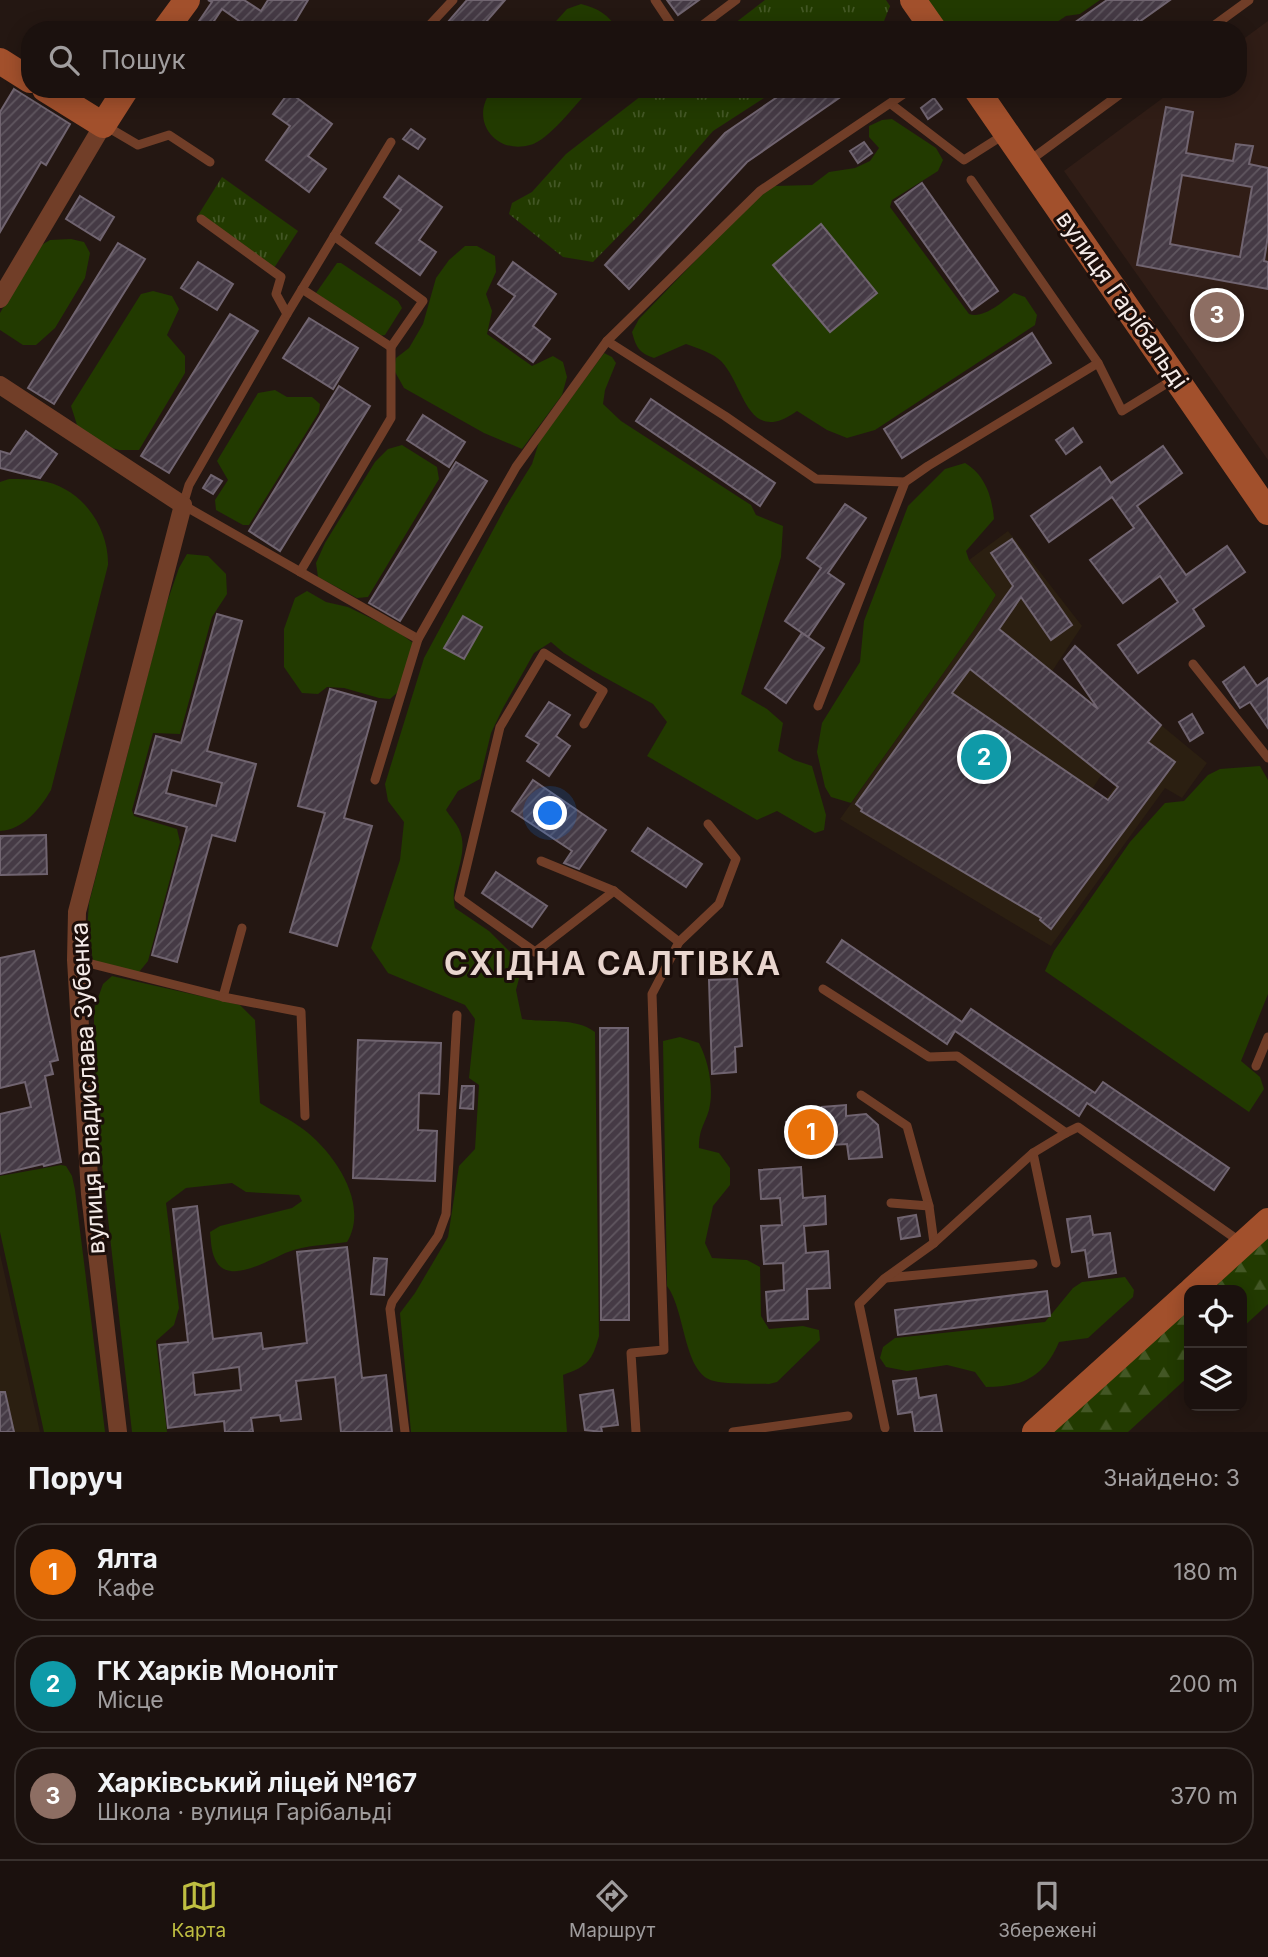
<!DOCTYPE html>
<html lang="uk">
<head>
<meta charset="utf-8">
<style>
  :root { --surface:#1b110e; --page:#281f1c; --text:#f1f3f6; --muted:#a09d9e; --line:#39312e; --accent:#bfbe41 }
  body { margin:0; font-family:Inter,sans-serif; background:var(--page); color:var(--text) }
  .controls { position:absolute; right:21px; bottom:21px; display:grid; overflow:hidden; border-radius:14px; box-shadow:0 4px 18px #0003 }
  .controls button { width:63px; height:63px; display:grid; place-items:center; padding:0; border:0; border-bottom:2px solid var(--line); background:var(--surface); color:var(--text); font:35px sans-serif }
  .you { position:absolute; left:551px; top:814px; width:24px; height:24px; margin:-18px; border:5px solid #fff; border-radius:50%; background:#1a73e8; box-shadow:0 0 0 10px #1a73e833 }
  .badge { display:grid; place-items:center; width:46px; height:46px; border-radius:50%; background:var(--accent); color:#fff; font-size:23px; font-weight:700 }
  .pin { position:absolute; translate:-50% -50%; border:4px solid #fff; box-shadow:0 2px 7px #0006 }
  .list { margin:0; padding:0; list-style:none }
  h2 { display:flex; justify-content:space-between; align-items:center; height:91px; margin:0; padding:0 28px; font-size:30px }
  h2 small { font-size:23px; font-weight:400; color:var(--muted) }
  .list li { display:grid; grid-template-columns:46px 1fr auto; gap:21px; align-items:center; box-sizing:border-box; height:98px; margin:0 14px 14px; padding:0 14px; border:2px solid var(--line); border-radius:28px }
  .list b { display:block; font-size:26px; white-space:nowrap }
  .list p { margin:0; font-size:23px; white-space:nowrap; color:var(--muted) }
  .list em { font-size:23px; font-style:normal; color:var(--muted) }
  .icon { flex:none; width:38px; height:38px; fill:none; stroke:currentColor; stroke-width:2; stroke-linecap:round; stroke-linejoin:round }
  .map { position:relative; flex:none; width:1268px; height:1432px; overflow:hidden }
  .search { position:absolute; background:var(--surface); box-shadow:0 4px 18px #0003; left:21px; right:21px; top:21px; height:77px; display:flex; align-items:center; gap:18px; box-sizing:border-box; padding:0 24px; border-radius:28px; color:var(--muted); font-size:26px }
  .sheet { height:427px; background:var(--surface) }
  nav { display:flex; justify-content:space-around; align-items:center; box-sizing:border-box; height:98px; border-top:2px solid var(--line); background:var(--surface); font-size:19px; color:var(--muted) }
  nav a { display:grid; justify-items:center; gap:4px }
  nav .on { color:var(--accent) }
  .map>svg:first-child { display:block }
  .built { fill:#301d16 }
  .industrial { fill:#2b1f11 }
  .green { fill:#223a00 }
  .forest { fill:url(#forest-firs) }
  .park { fill:url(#park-tufts) }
  .building { fill:url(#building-hatch); stroke:#706470; stroke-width:2; fill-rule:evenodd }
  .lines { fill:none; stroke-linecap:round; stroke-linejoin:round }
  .lane { stroke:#713e28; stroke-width:9 }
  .street { stroke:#713e28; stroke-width:18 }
  .secondary { stroke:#a2502c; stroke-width:26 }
  .labels { text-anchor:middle; stroke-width:6; stroke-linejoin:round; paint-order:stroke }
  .street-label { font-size:24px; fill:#f4eae7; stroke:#1b0e0a }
  .district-label { font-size:32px; font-weight:bold; letter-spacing:2px; fill:#e9d6cf; stroke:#1b0e0a }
</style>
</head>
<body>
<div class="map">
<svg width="1268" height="1432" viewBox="0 0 1268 1432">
  <defs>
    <pattern id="forest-firs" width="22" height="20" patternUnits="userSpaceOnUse" patternTransform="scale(1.75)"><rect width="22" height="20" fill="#223a00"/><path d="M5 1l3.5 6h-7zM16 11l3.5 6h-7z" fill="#435725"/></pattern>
    <pattern id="park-tufts" width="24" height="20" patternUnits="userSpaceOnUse" patternTransform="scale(1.75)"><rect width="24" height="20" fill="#223a00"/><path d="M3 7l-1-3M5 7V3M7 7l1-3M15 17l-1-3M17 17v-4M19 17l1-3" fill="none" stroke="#435725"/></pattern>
    <pattern id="building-hatch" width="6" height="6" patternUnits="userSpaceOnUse" patternTransform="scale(1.75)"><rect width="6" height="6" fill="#453a45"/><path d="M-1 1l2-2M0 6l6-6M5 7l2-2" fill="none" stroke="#605760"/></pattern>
  </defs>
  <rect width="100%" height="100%" fill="#241712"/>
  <polygon class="built" points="1268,21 1268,460 1064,171 1175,89 1238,89 1238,43"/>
  <g class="industrial">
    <polygon points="1008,531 1082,626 1045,682 1124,742 1092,789 961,699 912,773 1058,863 1161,725 1207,763 1182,798 1165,788 1051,946 840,819 974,630 996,595 969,560"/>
    <polygon points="0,1254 40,1432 0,1432"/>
  </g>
  <g class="green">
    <polygon points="927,0 1100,0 1080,14 1066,16 1045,30 948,30"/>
    <path d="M581,4C598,8 609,15 618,30H548L567,9Z"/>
    <path d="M493,89H590C576,104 548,141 530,145C494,155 468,118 493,89Z"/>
    <path d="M892,119L936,148L943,160L938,171L892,200L890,207L969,314C984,319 1002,302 1014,293L1025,297L1037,315L1035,325L875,430L847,438L827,430L797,411C747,447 745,386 721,361C713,353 697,348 686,344L654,358C639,353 636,347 632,332L639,319L756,198L774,186L812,185L829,172L855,168L870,161L879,148L869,137V126L882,120Z"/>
    <polygon points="71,239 84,242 90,253 85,278 55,328 36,345 23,345 0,330 0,313 38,247 50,240"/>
    <polygon points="465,246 477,246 495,256 496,272 486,294 492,311 487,334 532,366 553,356 563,362 567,377 562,395 522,449 484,433 404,388 394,370 396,358 409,348 423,324 436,278 449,260"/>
    <polygon points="337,263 341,263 398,301 402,308 385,335 379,336 316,293"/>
    <polygon points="153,291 172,296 179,309 167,335 185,356 185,373 139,450 119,450 105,446 78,428 71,406 141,294"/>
    <path d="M604,353L612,357L616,363L605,390L603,404L621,421L751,505L756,515L783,526L781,557L741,694L767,709L783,723L778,751L794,760L812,766L826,815L824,830L815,833L777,811L757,820L647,756L667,722L653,704L593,671L564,653L551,642L534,653L503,708L491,733L480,779L458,791L446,810C450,816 456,823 459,829C471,855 448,882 455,908L489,931L519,961L520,975L516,990L522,1019C546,1023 575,1017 595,1032L599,1336C592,1361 588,1366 563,1375L567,1432H411L400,1313L415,1293L448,1237L459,1166L475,1149L479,1085L469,1078L475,1019L465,1005L388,973L371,948L400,860L404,822L388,801L385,784L424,658L506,506L532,464L539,442Z"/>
    <polygon points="275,390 287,397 312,397 320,404 319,412 249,525 243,525 216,510 215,500 228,480 217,461 258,393"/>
    <polygon points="402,445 437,467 439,479 368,597 357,598 318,577 316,563 325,543 375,462 388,449"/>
    <path d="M965,463C985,475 992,496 994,519L966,551L969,560L996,595L974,630L851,803L831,797L825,787L817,752L822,723L860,662L864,621L908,506L945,469Z"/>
    <path d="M9,479C21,479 35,479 47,482C84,491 109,529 108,565L51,790C40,809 23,830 0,831V482Z"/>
    <polygon points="187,554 208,556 226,574 227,594 212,617 180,734 153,733 132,810 134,816 177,829 180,842 148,961 139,972 117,968 93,960 87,930 89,903 165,608 179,568"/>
    <polygon points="307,591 326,602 348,607 397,631 413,643 398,692 390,699 379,698 344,688 327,687 318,694 302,693 284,667 284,629 295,598"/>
    <polygon points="1260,766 1268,780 1268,994 1241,1061 1260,1077 1264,1089 1249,1112 1045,971 1054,951 1130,842 1165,803 1184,801 1208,775 1220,769"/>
    <path d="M112,976L240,1005L255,1020L260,1103C274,1112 290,1119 303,1129C334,1152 370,1204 347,1242C328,1245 305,1245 288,1252C270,1259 227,1287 215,1259C211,1251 211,1240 210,1232L220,1226L292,1208L302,1201L299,1195L246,1192L232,1183L186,1188L166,1203L179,1308L174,1325L156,1341L167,1432H132L94,1094V1009L103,984Z"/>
    <path d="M680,1037L699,1043C709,1062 714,1089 709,1110C704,1126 699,1129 699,1148L719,1153L730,1168V1185L713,1206L705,1243L712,1258L747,1260L760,1267L761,1316L769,1329L803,1326L819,1330L820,1340L777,1382L769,1384C752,1383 731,1385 714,1381C683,1374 686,1311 667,1286L663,1041Z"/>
    <polygon points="61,1165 66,1166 72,1176 75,1190 105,1432 44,1432 0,1232 0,1176"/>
    <path d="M1125,1277L1134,1290L1133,1297L1088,1338L1059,1342C1044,1377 1023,1387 986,1387L975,1372L947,1365L907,1371L886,1367L880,1358L883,1347L895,1338L1045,1322L1073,1288L1082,1282Z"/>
  </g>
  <g class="forest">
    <polygon points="1268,1238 1268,1304 1242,1328 1242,1290 1207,1290"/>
    <polygon points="1189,1306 1189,1376 1128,1432 1048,1432"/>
  </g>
  <g class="park">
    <polygon points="765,0 886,0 890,6 884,21 871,30 726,30"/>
    <polygon points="650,89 778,89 713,131 640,214 593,262 563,257 509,214 512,203 532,192 566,154"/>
    <polygon points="222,177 298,231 272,271 197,217"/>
  </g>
  <g class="building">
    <polygon points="208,0 244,0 261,11 268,0 308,0 290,30 252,30 222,9 208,30 193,30 212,2"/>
    <polygon points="467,0 505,0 479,30 441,30"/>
    <polygon points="667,0 699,0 678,15"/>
    <polygon points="1107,0 1170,0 1139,22 1137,19 1122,30 1064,30"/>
    <polygon points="14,89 70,124 46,165 41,162 0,232 0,112"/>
    <polygon points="789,89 852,89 747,162 629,289 605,265 725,133"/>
    <polygon points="289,92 332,124 308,156 326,169 309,192 266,160 290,126 273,114"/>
    <polygon points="934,98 942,109 928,119 921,108"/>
    <path d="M1166,107L1193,112L1186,153L1233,161L1236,144L1253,146L1249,164L1268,168V236L1264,261L1268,262V289L1137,265ZM1182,175L1252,187L1240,257L1170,244Z"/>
    <polygon points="411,129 425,139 418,149 403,139"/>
    <polygon points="864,142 872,153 858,163 850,151"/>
    <polygon points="399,176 442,207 419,240 436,252 420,275 376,243 401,210 384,197"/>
    <polygon points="922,183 998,291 972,310 895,202"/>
    <polygon points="80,196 114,217 100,240 66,219"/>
    <polygon points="821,224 877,293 830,332 773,265"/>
    <polygon points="118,243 145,259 54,404 28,388"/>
    <polygon points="198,262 233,284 217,310 181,288"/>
    <polygon points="513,262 556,294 533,326 550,339 533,362 490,330 515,296 498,284"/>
    <polygon points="230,314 258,331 169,473 141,456"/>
    <polygon points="309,318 358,348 333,389 283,358"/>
    <polygon points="1032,333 1051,363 902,458 884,429"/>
    <polygon points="339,386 370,406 280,551 249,531"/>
    <polygon points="651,399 775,483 760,506 636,421"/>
    <polygon points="423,415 465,442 449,467 407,440"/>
    <polygon points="1073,428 1082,442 1066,454 1056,440"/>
    <polygon points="26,431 57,454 40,478 0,468 0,451 10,454"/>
    <polygon points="1163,446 1182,473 1137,506 1186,575 1227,546 1245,572 1193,609 1204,626 1138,673 1118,645 1178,602 1160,576 1123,603 1090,560 1134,528 1112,497 1049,542 1031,516 1100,467 1111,483"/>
    <polygon points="456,462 487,481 400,621 369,603"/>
    <polygon points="211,475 222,481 213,494 203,488"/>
    <polygon points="845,504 866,518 828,573 844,584 808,637 785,621 821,568 807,558"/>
    <path d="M1012,539L1072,625L1051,640L1021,597L999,629L1098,709L1064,659L1075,646L1161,725L1148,742L1175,762L1051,929L1040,920L1041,918L861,811L862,809L856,804L1013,586L991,553ZM970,669L1118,787L1108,800L952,693Z"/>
    <path d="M217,614L242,621L207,751L256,764L235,841L212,835L177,962L152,955L187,827L135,813L156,736L181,743ZM172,770L222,783L216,806L166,793Z"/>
    <polygon points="463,616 482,627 464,659 444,648"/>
    <polygon points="802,633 824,648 786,703 765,688"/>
    <polygon points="1244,667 1257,686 1268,678 1268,728 1250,702 1240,708 1223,682"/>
    <polygon points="330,689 376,702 344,818 372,826 337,946 290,932 325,813 298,806"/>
    <polygon points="549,702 570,715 556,736 570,746 549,776 527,761 539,744 526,736"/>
    <polygon points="1192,714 1203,733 1190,741 1179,722"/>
    <polygon points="533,780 606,830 579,869 564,863 572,851 512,811"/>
    <polygon points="648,828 702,864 686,887 632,851"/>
    <polygon points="46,835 47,874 0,875 0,836"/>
    <polygon points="496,872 547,906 532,927 482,893"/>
    <polygon points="842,940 962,1022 971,1009 1095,1093 1103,1082 1229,1168 1214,1190 1087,1103 1079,1116 955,1031 947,1044 827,962"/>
    <polygon points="34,951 58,1060 50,1062 53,1074 45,1076 61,1162 44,1166 43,1164 0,1174 0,1114 31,1107 25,1082 0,1088 0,958"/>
    <polygon points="737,979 742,1046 735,1047 736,1072 712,1074 709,980"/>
    <polygon points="600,1028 628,1028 629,1320 601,1320"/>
    <polygon points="358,1040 441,1043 439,1094 419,1093 418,1130 437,1131 435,1181 353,1178"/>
    <polygon points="462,1086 474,1086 473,1109 460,1108"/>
    <polygon points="846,1105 846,1116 866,1114 878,1125 882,1157 849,1159 847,1144 800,1147 799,1139 788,1140 786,1122 823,1119 822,1107"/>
    <polygon points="801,1167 803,1198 825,1196 826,1224 804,1226 806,1253 828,1251 830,1288 807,1289 808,1319 768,1321 766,1292 784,1290 783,1263 764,1264 761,1226 782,1225 780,1198 761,1199 759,1170"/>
    <path d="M197,1206L213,1339L261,1333L263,1349L307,1343L297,1252L347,1247L362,1378L386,1375L392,1432H341L335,1377L296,1381L301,1419L281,1421L280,1415L251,1418L253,1432H225L224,1421L168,1428L159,1345L188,1342L173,1209ZM239,1367L241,1390L195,1395L193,1373Z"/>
    <polygon points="916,1215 920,1236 901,1239 898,1218"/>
    <polygon points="1090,1216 1093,1235 1110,1233 1116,1273 1089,1277 1085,1250 1072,1252 1067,1219"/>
    <polygon points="374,1258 387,1259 384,1295 371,1294"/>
    <polygon points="1047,1291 1050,1316 898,1335 895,1310"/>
    <polygon points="916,1378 919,1398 936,1395 942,1432 915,1432 912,1412 898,1414 893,1381"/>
    <polygon points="613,1390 618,1425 601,1427 602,1432 585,1430 580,1395"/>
    <polygon points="0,1392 5,1392 14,1432 0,1432"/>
  </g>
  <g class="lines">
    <g class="lane">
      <polyline points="655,0 675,30"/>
      <polyline points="425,30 453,0"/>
      <polyline points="696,30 736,0"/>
      <polyline points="1208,30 1249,0"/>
      <polyline points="891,104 964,160 1005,134"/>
      <polyline points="104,125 138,145 169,135 210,162"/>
      <polyline points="391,142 287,314 189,485 183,505 418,639"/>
      <polyline points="1029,161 1127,89"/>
      <polyline points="971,180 1098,363"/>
      <polyline points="201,219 281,277 276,294 287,314"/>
      <polyline points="302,289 391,347 423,301 334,236"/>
      <polyline points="607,341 725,416 816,479 905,482"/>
      <polyline points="300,572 391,418 391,347"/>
      <polyline points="1193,664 1268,758"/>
      <polyline points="818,706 905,482 928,466 1098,363 1122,411 1174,379"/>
      <polyline points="584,724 603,691 544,653 500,727 459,898 535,952 614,891 679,942"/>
      <polyline points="375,780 418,639 516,467 607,341 760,191 911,89"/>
      <polyline points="541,861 614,891"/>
      <polyline points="76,960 223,997 242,928"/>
      <polyline points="823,989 929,1057 957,1056 1066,1133 1078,1127 1242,1243"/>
      <polyline points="223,997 301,1012 305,1116"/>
      <polyline points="1256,1066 1268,1037"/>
      <polyline points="861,1095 907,1126 929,1206"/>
      <polyline points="891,1203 929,1206 934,1243"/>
      <polyline points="1056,1263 1033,1153 1066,1133"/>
      <polyline points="886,1278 1033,1264"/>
      <polyline points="885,1428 859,1304 884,1279 934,1243 1033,1153"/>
      <polyline points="405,1432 390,1309 392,1302 438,1236 446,1214 457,1015"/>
      <polyline points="636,1432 631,1353 664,1350 652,994 679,942 719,904 736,859 708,824"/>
      <polyline points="733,1432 848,1416"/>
    </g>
    <g class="street">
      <polyline points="0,299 103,125"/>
      <polyline points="0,385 183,505 77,912 76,960 90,1194 118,1432"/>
    </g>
    <g class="secondary">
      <polyline points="913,0 934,30"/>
      <polyline points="165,30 187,0"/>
      <polyline points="0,61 30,80"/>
      <polyline points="45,89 103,125 126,89"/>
      <polyline points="976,89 1268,512"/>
      <polyline points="1192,1290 1268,1221"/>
      <polyline points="1035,1432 1189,1293"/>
    </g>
  </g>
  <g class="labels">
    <g class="street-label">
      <text transform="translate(1122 300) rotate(55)" y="8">вулиця Гарібальді</text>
      <text transform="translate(88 1088) rotate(-93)" y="8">вулиця Владислава Зубенка</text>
    </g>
    <g class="district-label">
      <text x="613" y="975">СХІДНА САЛТІВКА</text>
    </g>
  </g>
</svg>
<div class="controls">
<button><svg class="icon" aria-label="locate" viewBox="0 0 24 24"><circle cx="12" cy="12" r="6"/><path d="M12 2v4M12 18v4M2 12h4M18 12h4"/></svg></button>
<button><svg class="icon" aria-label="layers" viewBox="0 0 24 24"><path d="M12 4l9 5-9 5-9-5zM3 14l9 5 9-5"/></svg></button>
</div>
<div class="you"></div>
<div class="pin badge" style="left:811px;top:1132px;background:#e8710a">1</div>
<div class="pin badge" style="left:984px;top:757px;background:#0f9aa8">2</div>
<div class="pin badge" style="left:1217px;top:315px;background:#8d6e63">3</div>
<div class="search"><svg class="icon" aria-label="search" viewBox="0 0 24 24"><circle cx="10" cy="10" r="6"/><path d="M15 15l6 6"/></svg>Пошук</div>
</div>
<section class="sheet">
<h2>Поруч<small>Знайдено: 3</small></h2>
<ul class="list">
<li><span class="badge" style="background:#e8710a">1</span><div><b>Ялта</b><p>Кафе</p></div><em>180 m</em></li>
<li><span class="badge" style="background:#0f9aa8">2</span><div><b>ГК Харків Моноліт</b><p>Місце</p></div><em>200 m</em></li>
<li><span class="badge" style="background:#8d6e63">3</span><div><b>Харківський ліцей №167</b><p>Школа · вулиця Гарібальді</p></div><em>370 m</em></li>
</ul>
</section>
<nav>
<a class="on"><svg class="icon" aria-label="map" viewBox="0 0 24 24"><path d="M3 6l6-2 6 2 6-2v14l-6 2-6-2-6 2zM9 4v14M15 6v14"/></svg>Карта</a>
<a><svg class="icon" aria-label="directions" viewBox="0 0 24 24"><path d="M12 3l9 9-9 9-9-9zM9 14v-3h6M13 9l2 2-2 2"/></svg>Маршрут</a>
<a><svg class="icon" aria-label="saved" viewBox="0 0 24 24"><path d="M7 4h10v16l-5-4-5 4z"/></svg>Збережені</a>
</nav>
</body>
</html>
